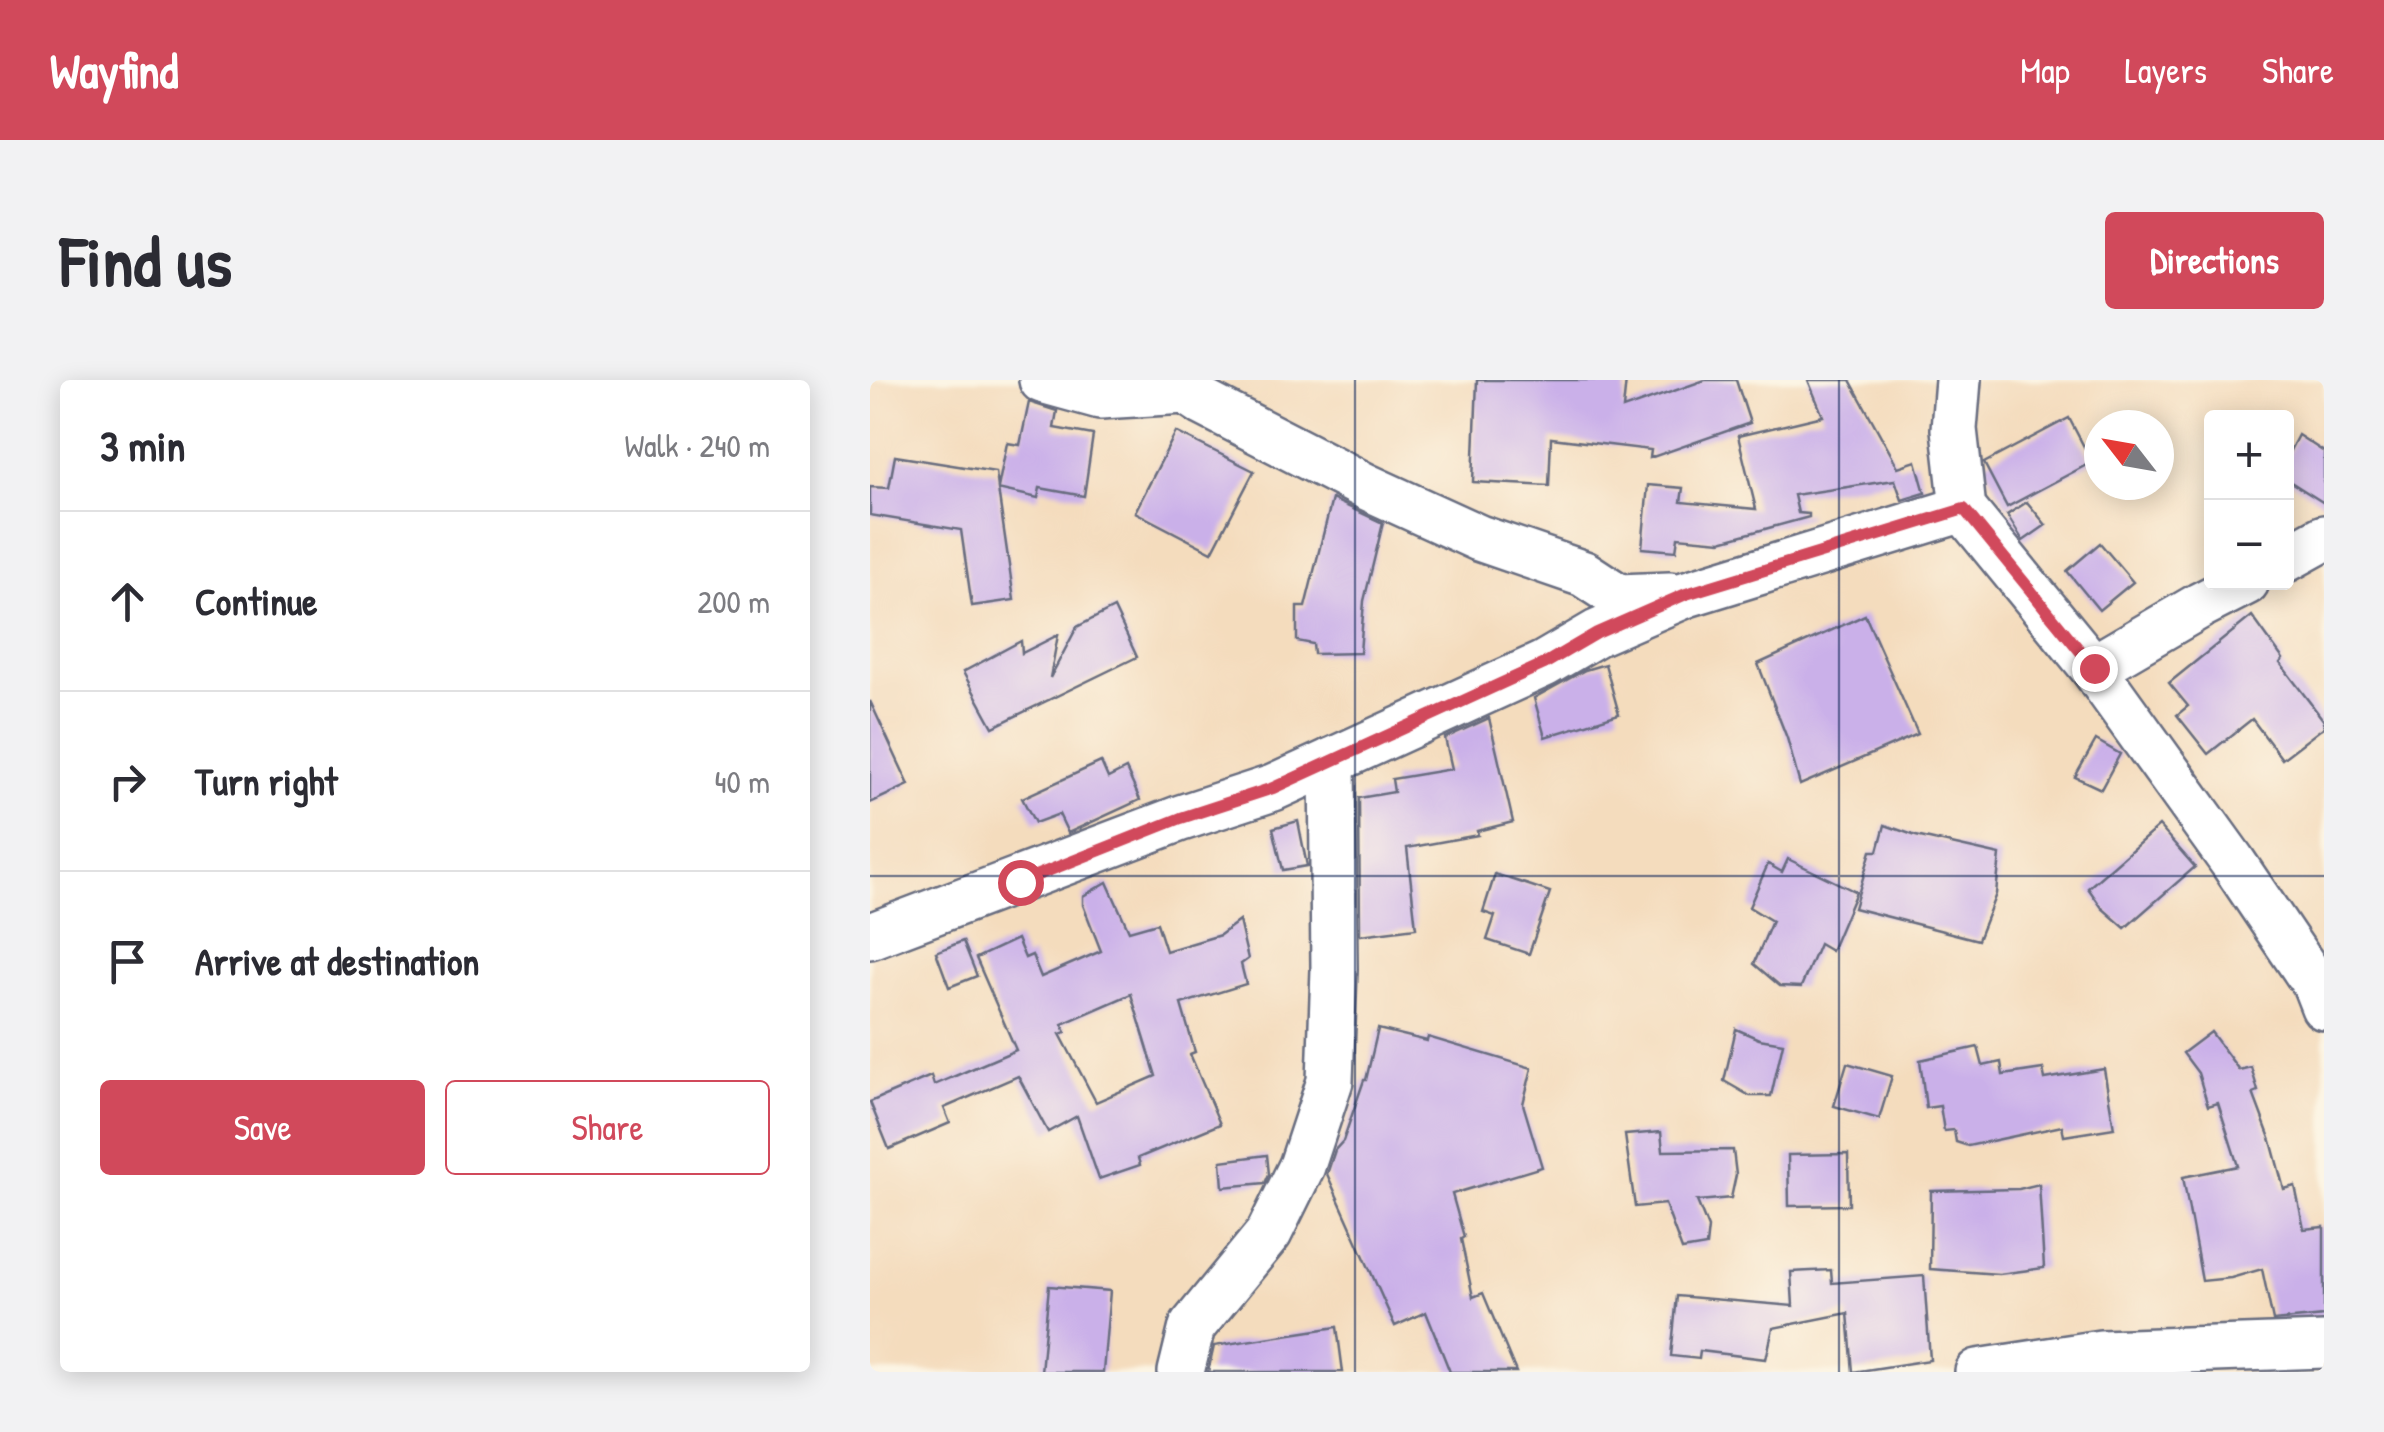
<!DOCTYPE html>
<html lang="en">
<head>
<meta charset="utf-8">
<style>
  :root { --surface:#fff; --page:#f2f2f3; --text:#2b2b33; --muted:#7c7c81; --line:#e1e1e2; --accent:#d1495b }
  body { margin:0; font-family:"Patrick Hand",sans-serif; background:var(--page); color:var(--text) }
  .controls { position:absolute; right:30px; top:30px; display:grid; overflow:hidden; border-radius:10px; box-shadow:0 5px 25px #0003 }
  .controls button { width:90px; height:90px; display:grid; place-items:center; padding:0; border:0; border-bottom:2px solid var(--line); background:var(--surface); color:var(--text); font:50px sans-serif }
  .compass { position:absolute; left:1214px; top:30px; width:90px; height:90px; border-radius:50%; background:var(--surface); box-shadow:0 5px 25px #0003; rotate:301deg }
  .stop { position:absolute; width:30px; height:30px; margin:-22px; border:8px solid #d1495b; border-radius:50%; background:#fff }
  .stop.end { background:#d1495b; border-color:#fff; box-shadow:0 2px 10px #0008 }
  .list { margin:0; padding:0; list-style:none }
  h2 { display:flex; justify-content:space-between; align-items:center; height:130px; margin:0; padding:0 40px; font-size:42px }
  h2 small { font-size:32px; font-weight:400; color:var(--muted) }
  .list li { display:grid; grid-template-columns:65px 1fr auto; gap:30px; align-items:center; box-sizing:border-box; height:180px; padding:0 40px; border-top:2px solid var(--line) }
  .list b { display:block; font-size:38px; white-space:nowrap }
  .list em { font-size:32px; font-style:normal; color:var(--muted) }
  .actions { display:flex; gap:20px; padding:30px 40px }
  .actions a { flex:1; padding:22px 0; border:2px solid var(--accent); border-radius:10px; text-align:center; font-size:35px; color:var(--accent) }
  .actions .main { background:var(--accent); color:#fff }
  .icon { flex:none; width:55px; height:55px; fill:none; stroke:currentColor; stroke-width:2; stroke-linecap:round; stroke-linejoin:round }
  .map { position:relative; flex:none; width:1454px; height:992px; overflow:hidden; border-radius:10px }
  header { display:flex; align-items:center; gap:60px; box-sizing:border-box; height:140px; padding:0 50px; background:var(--accent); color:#fff }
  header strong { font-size:48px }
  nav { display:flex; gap:55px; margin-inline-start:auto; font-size:35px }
  .intro { display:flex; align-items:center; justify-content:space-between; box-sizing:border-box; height:240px; padding:0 60px }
  h1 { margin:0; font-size:70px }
  .button { padding:25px 45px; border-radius:10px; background:var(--accent); color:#fff; font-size:35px; font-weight:700 }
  main { display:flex; gap:60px; padding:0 60px }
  aside { flex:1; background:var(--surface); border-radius:10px; box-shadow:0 5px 25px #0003 }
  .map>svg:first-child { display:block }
  .building { fill:#cab0e9; fill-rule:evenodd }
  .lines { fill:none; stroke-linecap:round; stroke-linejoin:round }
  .minor-casing { stroke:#676c7f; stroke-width:50 }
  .minor { stroke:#fff; stroke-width:45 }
  .route { stroke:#d1495b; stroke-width:12 }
  .grid { fill:none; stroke:#1b2f5e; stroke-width:2.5; stroke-opacity:0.55 }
</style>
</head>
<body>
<header>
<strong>Wayfind</strong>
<nav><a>Map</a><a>Layers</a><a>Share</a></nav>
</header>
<div class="intro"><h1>Find us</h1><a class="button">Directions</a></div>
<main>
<aside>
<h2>3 min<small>Walk · 240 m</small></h2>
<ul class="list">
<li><svg class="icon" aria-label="ahead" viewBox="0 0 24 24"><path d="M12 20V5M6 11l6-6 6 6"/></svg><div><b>Continue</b></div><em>200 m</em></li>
<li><svg class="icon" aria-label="right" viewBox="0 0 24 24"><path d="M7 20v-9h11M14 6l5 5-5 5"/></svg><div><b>Turn right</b></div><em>40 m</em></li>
<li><svg class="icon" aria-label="arrive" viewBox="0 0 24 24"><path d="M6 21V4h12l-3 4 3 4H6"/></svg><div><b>Arrive at destination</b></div></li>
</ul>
<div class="actions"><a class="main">Save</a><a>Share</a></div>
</aside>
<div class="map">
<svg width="1454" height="992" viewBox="0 0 1454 992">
  <rect width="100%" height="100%" fill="#fcf5e5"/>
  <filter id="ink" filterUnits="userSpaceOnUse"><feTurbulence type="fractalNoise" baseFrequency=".01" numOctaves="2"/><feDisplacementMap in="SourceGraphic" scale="20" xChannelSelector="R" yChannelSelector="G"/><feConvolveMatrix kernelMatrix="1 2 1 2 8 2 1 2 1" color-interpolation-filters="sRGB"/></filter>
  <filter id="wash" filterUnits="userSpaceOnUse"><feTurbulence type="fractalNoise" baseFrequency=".0048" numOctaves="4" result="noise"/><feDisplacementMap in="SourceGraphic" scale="40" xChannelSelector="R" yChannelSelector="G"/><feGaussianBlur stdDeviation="2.25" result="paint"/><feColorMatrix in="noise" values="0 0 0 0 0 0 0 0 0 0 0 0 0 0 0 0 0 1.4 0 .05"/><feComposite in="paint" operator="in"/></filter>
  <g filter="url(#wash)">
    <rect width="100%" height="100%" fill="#f4dcbd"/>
    <g id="blocks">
      <g class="building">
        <polygon points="607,0 756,0 753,29 835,0 866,0 880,43 780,78 781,70 681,58 679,106 603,102"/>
        <polygon points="938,0 980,0 1028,87 1046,81 1055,113 1032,120 1025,100 924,115 928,133 939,134 939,137 851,161 808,157 806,171 772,168 778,105 813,108 811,122 886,129 868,56 953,36"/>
        <polygon points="159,22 187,31 184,48 223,55 214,116 170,108 168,118 128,109 144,220 102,226 91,150 0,135 0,107 19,108 25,76 126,92 128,108 137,63 150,65"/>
        <polygon points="1199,38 1222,82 1137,127 1114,83"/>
        <polygon points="306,52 384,91 342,172 265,132"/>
        <polygon points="1428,55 1454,72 1454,123 1416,99 1416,78"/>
        <polygon points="462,119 513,143 494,221 490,273 444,274 443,264 427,261 427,227 435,227"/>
        <polygon points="1157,122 1176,145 1153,161 1137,135"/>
        <polygon points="1230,163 1263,202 1229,230 1197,191"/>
        <polygon points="244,228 267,277 123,347 93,292 151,261 152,273 188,255 180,298 207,247"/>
        <polygon points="995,235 1048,354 930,405 917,358 888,284"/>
        <polygon points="1382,236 1413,279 1410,283 1454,341 1454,347 1412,379 1382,339 1338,374 1307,335 1318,326 1299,303"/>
        <polygon points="735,284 749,334 675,357 664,318 715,290"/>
        <polygon points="0,321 39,405 0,423"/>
        <polygon points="619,338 643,442 607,451 608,455 537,468 546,548 490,555 489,418 524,412 522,399 582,389 575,358"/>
        <polygon points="1226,360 1250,374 1231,409 1205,397"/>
        <polygon points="231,382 238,398 256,389 270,420 198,453 189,434 165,443 152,418"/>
        <polygon points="428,441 437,486 413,490 403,448"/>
        <polygon points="1015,445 1046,456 1130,475 1126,514 1108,560 984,528 1001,471 1008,471"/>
        <polygon points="1289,446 1325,487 1255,548 1232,528 1218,508"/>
        <polygon points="918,479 986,512 961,571 949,564 931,607 910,606 884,584 902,541 879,527 898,484 912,492"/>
        <polygon points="625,494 680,512 659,574 617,560 625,536 613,532"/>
        <path d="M237,502L259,551L287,543L296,571L350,555L369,541L378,579L371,584L376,604L311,624L325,672L320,674L350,744L268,778L270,785L229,799L207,736L178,752L148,696L74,728L80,743L19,769L0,722L61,696L64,705L146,670L106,578L147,559L155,578L162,575L171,597L231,571L213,525V516ZM261,614L286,696L226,722L190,654L196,652L192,644Z"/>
        <polygon points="93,561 107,596 79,607 66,572"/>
        <polygon points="508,649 557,661 558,657 662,688 653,724 672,787 582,814 594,857 591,859 603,917 613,913 646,992 580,992 556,932 525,946 457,794 465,770 473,761 494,700 496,700"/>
        <polygon points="866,649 889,659 913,663 901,716 880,716 854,701"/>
        <polygon points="1341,652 1369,690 1381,687 1388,711 1383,713 1401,761 1414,809 1425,806 1434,849 1454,847 1454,936 1403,941 1392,889 1361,898 1332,901 1313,797 1368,786 1348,723 1338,726 1328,693 1313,673"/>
        <polygon points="1108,667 1113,686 1131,682 1133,695 1173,689 1175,699 1234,689 1244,748 1194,756 1192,746 1098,766 1086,762 1084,750 1074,751 1070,726 1056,728 1050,680"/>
        <polygon points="977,683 1022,696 1009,739 964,726"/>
        <polygon points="791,752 793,771 863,770 866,795 861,818 827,821 838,848 836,866 812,870 795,824 765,827 755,755"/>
        <polygon points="978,774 979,825 919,826 918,775"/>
        <polygon points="397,775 399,794 395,803 353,807 351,781"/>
        <polygon points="1169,804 1174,888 1129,894 1060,889 1061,811 1149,809"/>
        <polygon points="961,890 962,903 1054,896 1060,980 983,992 978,933 903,948 896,979 830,971 829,979 801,976 807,916 923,926 921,892"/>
        <polygon points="179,906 240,911 233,992 171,992"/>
        <polygon points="467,947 473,992 338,992 344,966"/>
      </g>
    </g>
  </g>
  <g filter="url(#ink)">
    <use href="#blocks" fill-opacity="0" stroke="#676c7f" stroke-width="2.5"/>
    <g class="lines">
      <g class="minor-casing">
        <g id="minor">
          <polyline points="172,0 230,16 316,11"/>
          <polyline points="299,0 334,23 495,106 609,158 714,194 749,217 800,215"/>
          <polyline points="1088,0 1084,49 1093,129 1223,288 1362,481 1445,604 1454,627"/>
          <polyline points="1416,179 1454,158"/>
          <polyline points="1223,288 1331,225 1376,202"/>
          <polyline points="0,556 311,438 403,408 674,284 727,253 817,214 1093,129"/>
          <polyline points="311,992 322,947 399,853 432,786 460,701 464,589 462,381"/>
          <polyline points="1108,992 1231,973 1454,965"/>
        </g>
      </g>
      <use href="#minor" class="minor"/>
    </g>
  </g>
  <g class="lines" filter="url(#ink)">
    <polyline class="route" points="150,502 311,438 403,408 674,284 727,253 816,214 1094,129 1224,288"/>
  </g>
  <path class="grid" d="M485,0V992M969,0V992M0,496H1454"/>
</svg>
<div class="controls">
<button>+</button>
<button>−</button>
</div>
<svg class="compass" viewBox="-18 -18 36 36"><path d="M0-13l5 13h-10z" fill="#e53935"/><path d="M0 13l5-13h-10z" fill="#7c7c81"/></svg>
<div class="stop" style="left:150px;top:502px"></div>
<div class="stop end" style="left:1224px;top:288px"></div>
</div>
</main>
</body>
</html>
